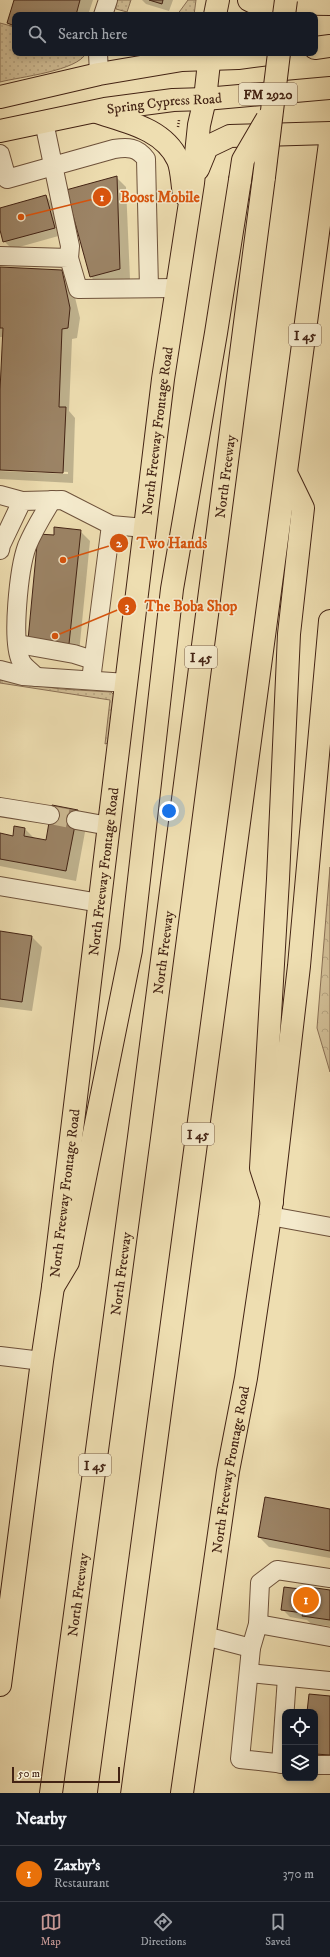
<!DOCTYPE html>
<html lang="en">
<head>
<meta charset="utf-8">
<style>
  :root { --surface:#171b24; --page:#242831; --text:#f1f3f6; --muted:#9ea1a6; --line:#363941; --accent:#c59692 }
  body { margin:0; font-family:"IM FELL DW Pica",serif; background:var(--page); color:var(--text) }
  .controls { position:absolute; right:12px; bottom:12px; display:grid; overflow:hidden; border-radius:8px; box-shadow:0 2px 6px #0003 }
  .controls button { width:36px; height:36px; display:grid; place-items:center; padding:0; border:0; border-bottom:1px solid var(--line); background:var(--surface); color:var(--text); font:20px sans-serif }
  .scale { position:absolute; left:12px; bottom:10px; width:108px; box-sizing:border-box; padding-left:4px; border:2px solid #432314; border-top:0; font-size:11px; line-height:14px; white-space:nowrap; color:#432314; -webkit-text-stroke:3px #f4eacc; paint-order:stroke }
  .you { position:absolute; left:169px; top:811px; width:14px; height:14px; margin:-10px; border:3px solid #fff; border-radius:50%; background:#1a73e8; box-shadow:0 0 0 6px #1a73e833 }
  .badge { display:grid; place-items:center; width:26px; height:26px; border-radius:50%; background:var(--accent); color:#fff; font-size:13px; font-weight:700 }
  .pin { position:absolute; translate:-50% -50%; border:2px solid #fff; box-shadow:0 1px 4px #0006 }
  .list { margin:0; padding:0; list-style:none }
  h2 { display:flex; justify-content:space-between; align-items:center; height:52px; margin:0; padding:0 16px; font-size:17px }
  h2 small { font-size:13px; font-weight:400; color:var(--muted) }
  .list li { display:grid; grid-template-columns:26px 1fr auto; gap:12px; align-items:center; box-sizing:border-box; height:56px; padding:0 16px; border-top:1px solid var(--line) }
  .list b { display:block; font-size:15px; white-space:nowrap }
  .list p { margin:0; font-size:13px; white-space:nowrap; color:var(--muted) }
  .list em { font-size:13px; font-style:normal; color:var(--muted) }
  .icon { flex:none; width:22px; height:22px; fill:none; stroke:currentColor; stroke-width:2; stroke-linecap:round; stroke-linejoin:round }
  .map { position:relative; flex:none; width:330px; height:1793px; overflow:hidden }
  .search { position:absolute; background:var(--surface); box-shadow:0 2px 6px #0003; left:12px; right:12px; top:12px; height:44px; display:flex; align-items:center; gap:10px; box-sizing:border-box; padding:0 14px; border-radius:8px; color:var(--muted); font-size:15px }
  .sheet { height:108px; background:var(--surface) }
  nav { display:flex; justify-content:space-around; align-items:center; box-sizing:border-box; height:56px; border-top:1px solid var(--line); background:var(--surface); font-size:11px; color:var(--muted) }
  nav a { display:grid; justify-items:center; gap:2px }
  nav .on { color:var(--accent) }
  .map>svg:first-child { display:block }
  .grass { fill:url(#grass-dots); stroke:#8a7055 }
  .park { fill:url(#park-crowns); stroke:#8a7055 }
  .shadow { fill:#0003 }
  .building { fill:#9c8466; stroke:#432314 }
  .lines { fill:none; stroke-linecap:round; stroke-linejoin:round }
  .minor-tunnel { stroke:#ccb992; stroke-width:18; stroke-dasharray:18 9; stroke-linecap:butt }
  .minor-casing { stroke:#6e523b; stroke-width:20 }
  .major-casing { stroke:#432314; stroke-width:24 }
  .highway-casing { stroke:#432314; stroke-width:24 }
  .path { stroke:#432314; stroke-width:2.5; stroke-dasharray:1 2; stroke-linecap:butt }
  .minor { stroke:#f4eacc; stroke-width:18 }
  .major { stroke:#eedeb1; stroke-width:22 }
  .highway { stroke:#eedeb1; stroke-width:22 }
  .highway-bridge-casing { stroke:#432314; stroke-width:24; stroke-linecap:butt }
  .highway-bridge { stroke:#eedeb1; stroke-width:22 }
  .labels { text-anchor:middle; stroke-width:3; stroke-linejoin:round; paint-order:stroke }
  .shield { fill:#f4eacc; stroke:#785f4b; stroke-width:1 }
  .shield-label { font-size:13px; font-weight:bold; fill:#432314 }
  .street-label { font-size:14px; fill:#432314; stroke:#f4eacc }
  .leader { fill:none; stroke:#d8540d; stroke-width:1.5 }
  .callout-dot { fill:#d8540d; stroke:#f4eacc; stroke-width:1.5 }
  .mark-label { font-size:12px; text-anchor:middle; font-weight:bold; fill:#fff }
  .callout-label { font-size:15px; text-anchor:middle; font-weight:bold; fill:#d8540d; stroke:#f4eacc; stroke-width:3; stroke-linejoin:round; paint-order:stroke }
</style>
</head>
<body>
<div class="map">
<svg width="330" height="1793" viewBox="0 0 330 1793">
  <defs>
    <pattern id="grass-dots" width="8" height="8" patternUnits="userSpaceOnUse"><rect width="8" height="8" fill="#d1be96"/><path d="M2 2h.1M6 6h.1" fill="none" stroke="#b5a380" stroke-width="1.8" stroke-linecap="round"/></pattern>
    <pattern id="park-crowns" width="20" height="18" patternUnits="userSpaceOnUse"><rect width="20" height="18" fill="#d1be96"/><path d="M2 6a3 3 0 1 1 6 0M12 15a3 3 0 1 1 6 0" fill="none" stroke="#b5a380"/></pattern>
  </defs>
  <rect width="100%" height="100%" fill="#eedeb1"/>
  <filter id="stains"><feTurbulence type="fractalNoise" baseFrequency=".005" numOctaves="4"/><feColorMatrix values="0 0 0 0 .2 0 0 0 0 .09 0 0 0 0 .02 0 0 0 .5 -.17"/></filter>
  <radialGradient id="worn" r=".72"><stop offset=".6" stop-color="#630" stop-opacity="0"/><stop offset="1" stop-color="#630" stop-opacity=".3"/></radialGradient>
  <g class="grass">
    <polygon points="115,0 131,0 127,12 116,9"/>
    <polygon points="188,0 196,0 194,15 177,15"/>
    <path d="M0,23L15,27V53H86C78,71 19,77 0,82Z"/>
    <path d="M0,680L61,689L111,692C125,704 114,727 110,742L105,744L110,700L0,683Z"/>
  </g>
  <polygon class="park" points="330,867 330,1072 317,1028"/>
  <g class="shadow">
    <polygon points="15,0 93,0 88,15 15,15 15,30 8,23"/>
    <polygon points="142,0 173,0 169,11 146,4"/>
    <polygon points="116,177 126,187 130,279 101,287 91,277 67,191"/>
    <polygon points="46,196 53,204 62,235 12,249 4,241 0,226 0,209"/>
    <polygon points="0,268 61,271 71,281 80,318 77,338 72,339 69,411 75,418 73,483 0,479 0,471 68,474 68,472 0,469 0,402 3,337 0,337"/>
    <polygon points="80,531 90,541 79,653 39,649 54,536"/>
    <polygon points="87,821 76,881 0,866 0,834 13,837 25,829 35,839 46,841"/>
    <polygon points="0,932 32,937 42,947 32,1011 0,1007"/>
    <polygon points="330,1510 330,1558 269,1547 259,1537"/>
    <polygon points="330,1591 330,1626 311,1624 307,1620 290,1617 282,1609 309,1592"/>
    <polygon points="330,1697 330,1764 315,1763 315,1712 308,1712"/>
  </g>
  <g class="building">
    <polygon points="14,0 80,0 76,15 15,15 15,26 7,23"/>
    <polygon points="149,0 163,0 162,4"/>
    <polygon points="117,176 120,269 90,277 66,190"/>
    <polygon points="46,195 55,228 3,242 0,230 0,208"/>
    <polygon points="0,267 62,270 70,308 68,328 62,329 59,407 66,407 63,473 0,470 0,390 3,328 0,328"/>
    <polygon points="54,527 81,530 69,644 28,640 38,534 54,535"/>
    <polygon points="52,805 78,810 66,871 0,859 0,833 13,836 14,826 25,828 24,836 46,840"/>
    <polygon points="0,931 32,936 22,1002 0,999"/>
    <polygon points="265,1497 330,1509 330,1551 258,1537"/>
    <polygon points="284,1587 308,1590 309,1587 330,1590 330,1620 302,1616 303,1613 281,1610"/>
    <polygon points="309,1694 330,1696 330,1755 315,1754 315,1712 307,1712"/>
  </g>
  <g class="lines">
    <polyline class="minor-tunnel" points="50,815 76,820"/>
    <g class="minor-casing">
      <g id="minor">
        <polyline points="103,15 108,0"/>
        <polyline points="98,53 99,74"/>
        <polyline points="44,122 70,246 69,258"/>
        <path d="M0,154L7,179L114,149C128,147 137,147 146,159L149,288"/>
        <polyline points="0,256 69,258 78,289 177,288"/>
        <polyline points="0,495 22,501"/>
        <polyline points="0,550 1,545 22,501 62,500 111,525 145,528"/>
        <polyline points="18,644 74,654 93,660"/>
        <polyline points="0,670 23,676 127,683"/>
        <path d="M36,677C32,672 24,667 21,661C11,641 19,568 27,546C34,529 43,515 52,500"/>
        <polyline points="91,680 111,525"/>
        <polyline points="0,807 50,815"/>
        <polyline points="76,820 109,826"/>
        <polyline points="0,886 100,903"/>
        <polyline points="270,1216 330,1227"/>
        <polyline points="0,1356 42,1361"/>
        <polyline points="258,1624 260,1583 277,1570 330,1578"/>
        <polyline points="205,1636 251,1648"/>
        <polyline points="249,1673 330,1681"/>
        <polyline points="281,1764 287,1677"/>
        <polyline points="285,1764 240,1759 251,1648 258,1624 330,1637"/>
        <polyline points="315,1765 330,1765"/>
      </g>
    </g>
    <g class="major-casing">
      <g id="major">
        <polyline points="249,0 255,3 330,4"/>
        <polyline points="215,15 218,0"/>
        <polyline points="315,48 330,46"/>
        <polyline points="0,97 99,74 182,60 238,58 277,53"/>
        <path d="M97,112C127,122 164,129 178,160C182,169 182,184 184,194"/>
        <path id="s1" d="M0,131L105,109L173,100L205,99L330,88"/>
        <polyline points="198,169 207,147 230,136 330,133"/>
        <path id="s2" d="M0,1685L42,1361L53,1287L163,379L193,183L199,125L205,99L210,53"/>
        <path id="s3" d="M182,1793L228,1471L246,1378L270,1216L299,966L330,621"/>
      </g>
    </g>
    <g class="highway-casing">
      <g id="highway">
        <polyline points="272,1202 261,1168 278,879 289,634 303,508 287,475"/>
        <polyline points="53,1287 68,1262 131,950 172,589 216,333 240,180"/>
        <path id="s4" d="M51,1793L139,1137L264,177"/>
        <polyline points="109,1793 330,143"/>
      </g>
    </g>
    <polyline class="path" points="178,127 179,120"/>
    <use href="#minor" class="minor"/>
    <use href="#major" class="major"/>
    <use href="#highway" class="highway"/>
    <g class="highway-bridge-casing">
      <g id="highway-bridge">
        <polyline points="284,15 286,0"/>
        <polyline points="264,177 279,53"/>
        <polyline points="240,180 243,160 267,119"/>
      </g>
    </g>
    <use href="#highway-bridge" class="highway-bridge"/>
  </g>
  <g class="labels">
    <g class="shield">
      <rect x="239" y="83" width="58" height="22" rx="3"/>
      <rect x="289" y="324" width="32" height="22" rx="3"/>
      <rect x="185" y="646" width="32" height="22" rx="3"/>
      <rect x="182" y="1123" width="32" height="22" rx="3"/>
      <rect x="79" y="1454" width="32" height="22" rx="3"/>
    </g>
    <g class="shield-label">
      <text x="268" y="99">FM 2920</text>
      <text x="305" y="340">I 45</text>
      <text x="201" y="662">I 45</text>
      <text x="198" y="1139">I 45</text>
      <text x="95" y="1470">I 45</text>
    </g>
    <g class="street-label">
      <text dy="5" stroke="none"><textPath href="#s1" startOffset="167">Spring Cypress Road</textPath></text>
      <text dy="5" stroke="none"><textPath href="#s2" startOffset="1264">North Freeway Frontage Road</textPath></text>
      <text dy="5" stroke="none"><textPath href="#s4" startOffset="1328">North Freeway</textPath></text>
      <text dy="5" stroke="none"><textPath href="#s2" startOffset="820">North Freeway Frontage Road</textPath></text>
      <text dy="5" stroke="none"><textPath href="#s4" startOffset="848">North Freeway</textPath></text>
      <text dy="5" stroke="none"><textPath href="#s2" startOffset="496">North Freeway Frontage Road</textPath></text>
      <text dy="5" stroke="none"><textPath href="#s4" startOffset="524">North Freeway</textPath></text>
      <text dy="5" stroke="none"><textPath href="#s3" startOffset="327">North Freeway Frontage Road</textPath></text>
      <text dy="5" stroke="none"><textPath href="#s4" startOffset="200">North Freeway</textPath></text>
    </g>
  </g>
  <path class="leader" d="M21 217L102 197M63 560L119 543M55 636L127 606"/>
  <g class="callout-dot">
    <circle cx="21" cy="217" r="4"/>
    <circle cx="63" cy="560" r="4"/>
    <circle cx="55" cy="636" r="4"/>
    <circle cx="102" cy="197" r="10"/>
    <circle cx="119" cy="543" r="10"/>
    <circle cx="127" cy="606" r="10"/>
  </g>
  <g class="mark-label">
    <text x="102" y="201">1</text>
    <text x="119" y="547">2</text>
    <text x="127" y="610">3</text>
  </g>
  <g class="callout-label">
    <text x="160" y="202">Boost Mobile</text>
    <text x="172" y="548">Two Hands</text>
    <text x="191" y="611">The Boba Shop</text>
  </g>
  <rect width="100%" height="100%" filter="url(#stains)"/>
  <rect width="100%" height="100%" fill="url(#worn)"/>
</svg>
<div class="controls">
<button><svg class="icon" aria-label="locate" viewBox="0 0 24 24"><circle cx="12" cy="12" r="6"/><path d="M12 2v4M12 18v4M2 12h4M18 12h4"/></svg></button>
<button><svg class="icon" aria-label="layers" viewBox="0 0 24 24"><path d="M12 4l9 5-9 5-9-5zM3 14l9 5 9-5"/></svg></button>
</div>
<div class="scale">50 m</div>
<div class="you"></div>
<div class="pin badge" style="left:306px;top:1600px;background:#e8710a">1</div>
<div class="search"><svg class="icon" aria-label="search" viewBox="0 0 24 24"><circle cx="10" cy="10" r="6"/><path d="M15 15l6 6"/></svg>Search here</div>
</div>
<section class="sheet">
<h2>Nearby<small></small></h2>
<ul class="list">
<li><span class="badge" style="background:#e8710a">1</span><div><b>Zaxby's</b><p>Restaurant</p></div><em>370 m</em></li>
</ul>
</section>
<nav>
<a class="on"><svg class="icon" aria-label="map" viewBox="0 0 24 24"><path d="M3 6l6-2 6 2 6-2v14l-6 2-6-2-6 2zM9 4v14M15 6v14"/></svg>Map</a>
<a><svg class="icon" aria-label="directions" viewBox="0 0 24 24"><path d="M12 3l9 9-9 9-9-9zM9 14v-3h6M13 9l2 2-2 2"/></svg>Directions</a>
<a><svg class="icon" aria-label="saved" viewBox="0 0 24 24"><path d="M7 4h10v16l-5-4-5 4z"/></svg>Saved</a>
</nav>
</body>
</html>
